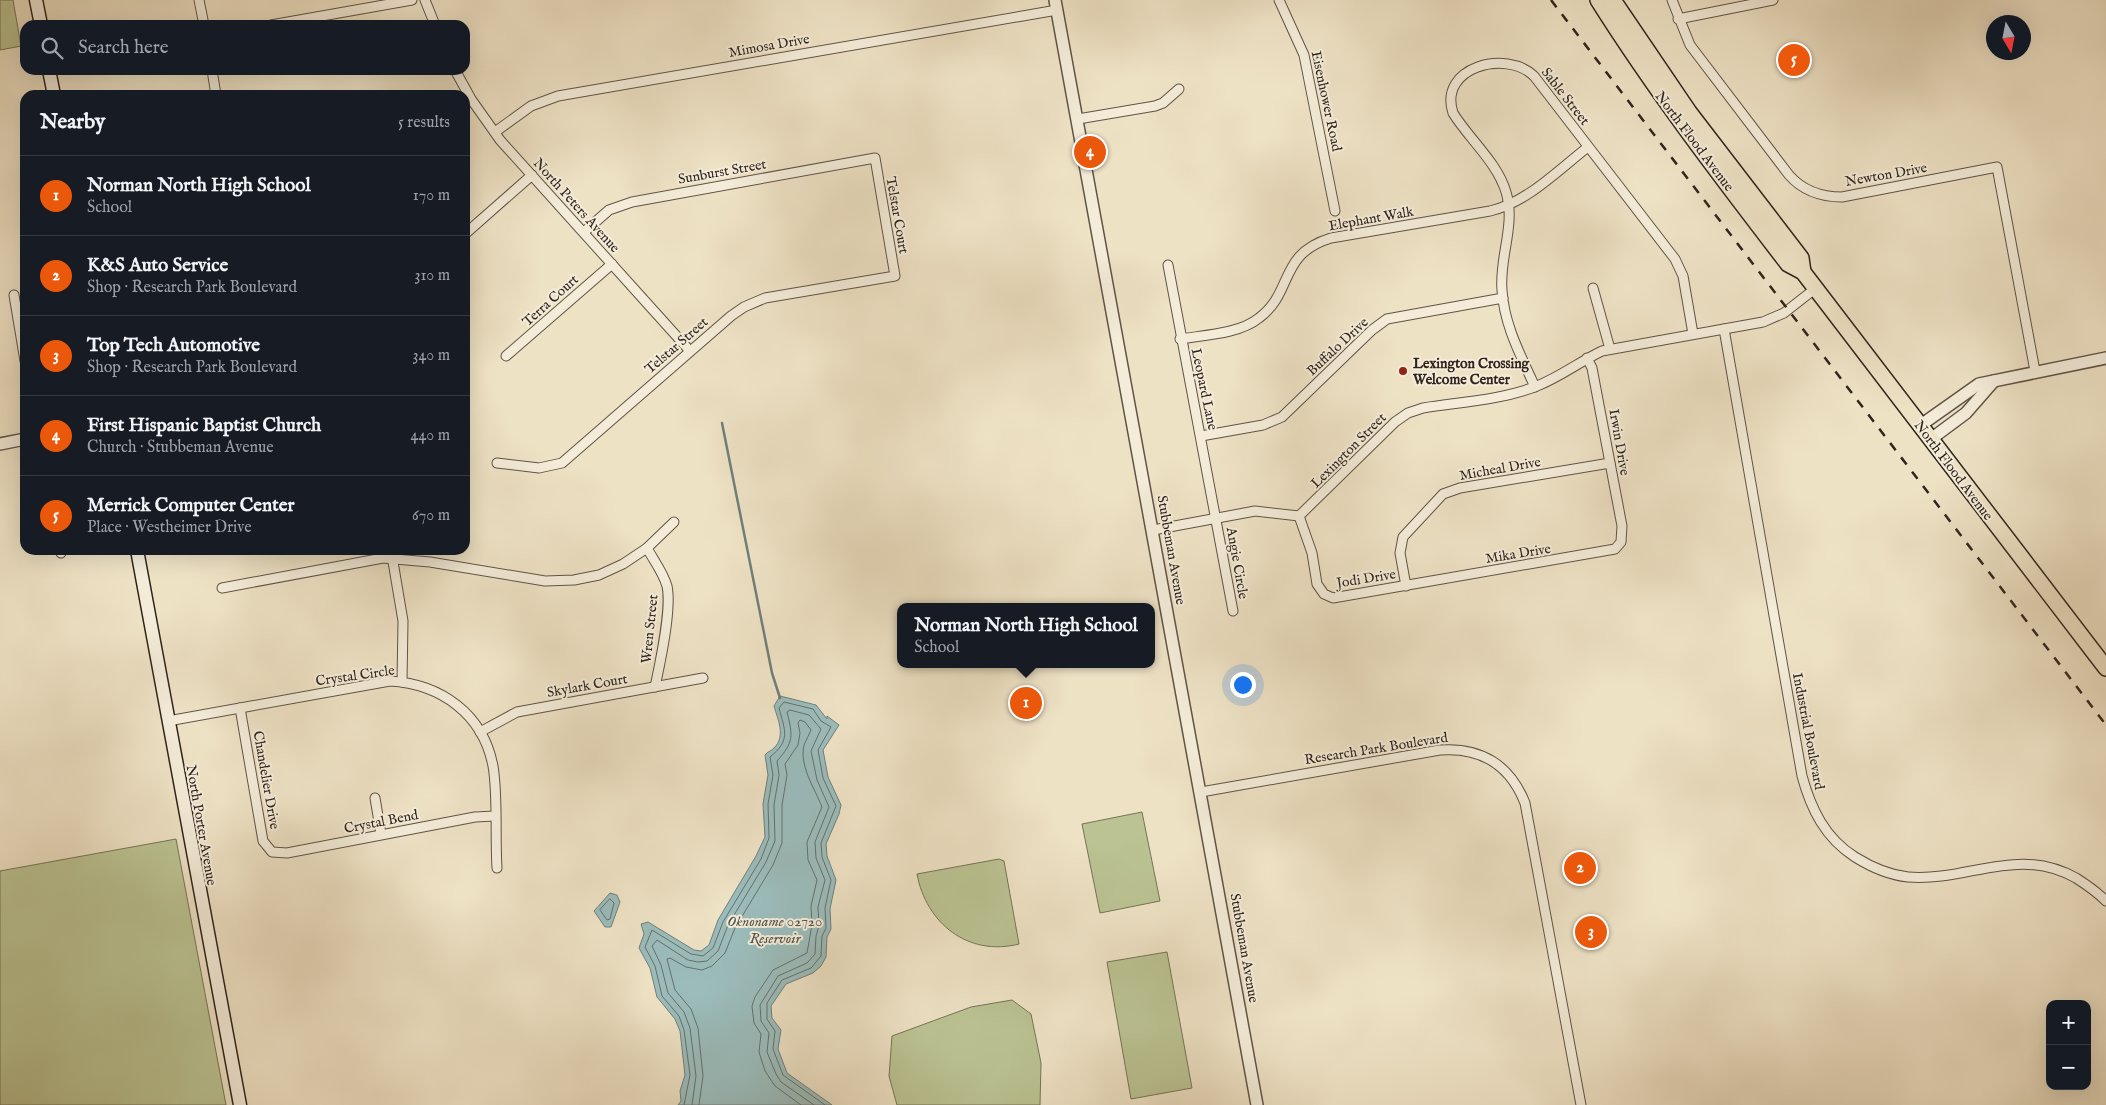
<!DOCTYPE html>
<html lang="en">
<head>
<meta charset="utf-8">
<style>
  :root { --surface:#171b24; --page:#20242c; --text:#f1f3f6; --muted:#9ea1a6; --line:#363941; --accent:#ea580c }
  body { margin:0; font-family:"IM FELL English",serif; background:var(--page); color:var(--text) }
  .controls { position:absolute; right:15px; bottom:15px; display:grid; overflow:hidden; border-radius:10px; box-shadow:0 5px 20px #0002 }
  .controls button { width:45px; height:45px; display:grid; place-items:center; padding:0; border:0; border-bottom:1px solid var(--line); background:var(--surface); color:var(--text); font:25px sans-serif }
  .compass { position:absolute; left:1986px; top:15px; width:45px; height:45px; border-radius:50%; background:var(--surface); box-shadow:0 5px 20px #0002; rotate:170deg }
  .you { position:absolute; left:1242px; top:684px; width:18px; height:18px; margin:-12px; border:4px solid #fff; border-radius:50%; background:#1a73e8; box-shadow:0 0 0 8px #1a73e833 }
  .badge { display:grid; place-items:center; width:32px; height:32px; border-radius:50%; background:var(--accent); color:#fff; font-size:16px; font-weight:700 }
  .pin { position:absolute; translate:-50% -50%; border:2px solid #fff; box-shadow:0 1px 5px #0006 }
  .popup { position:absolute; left:897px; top:603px; width:258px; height:65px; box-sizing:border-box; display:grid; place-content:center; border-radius:10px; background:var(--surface); filter:drop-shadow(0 1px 4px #0005); font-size:16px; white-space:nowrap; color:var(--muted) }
  .popup b { font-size:19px; color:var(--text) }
  .popup::after { content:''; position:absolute; left:50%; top:100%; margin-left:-10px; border:10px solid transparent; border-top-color:var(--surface) }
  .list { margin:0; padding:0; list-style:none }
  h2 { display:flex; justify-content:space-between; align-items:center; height:65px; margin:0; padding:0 20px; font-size:21px }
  h2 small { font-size:16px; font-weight:400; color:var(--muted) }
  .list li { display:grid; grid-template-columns:32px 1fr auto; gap:15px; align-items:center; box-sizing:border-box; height:80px; padding:0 20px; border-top:1px solid var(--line) }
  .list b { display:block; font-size:19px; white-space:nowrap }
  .list p { margin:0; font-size:16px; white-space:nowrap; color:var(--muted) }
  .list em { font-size:16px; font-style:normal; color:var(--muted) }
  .icon { flex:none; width:28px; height:28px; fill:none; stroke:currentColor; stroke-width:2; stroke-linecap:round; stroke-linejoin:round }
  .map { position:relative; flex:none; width:2106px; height:1105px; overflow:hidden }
  .search { position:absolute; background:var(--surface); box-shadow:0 5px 20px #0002; left:20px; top:20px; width:450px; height:55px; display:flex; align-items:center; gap:12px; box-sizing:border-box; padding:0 18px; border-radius:15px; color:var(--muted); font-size:19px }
  .panel { position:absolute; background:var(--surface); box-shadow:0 5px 20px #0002; left:20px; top:90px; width:450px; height:465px; border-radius:15px }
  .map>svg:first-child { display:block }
  .green { fill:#bbc393; stroke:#757458 }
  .water { fill:#9bbcbb; stroke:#707f7c }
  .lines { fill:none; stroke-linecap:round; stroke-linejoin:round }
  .shore { stroke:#65706c; stroke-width:1 }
  .stream { stroke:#707f7c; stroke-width:2.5 }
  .minor-casing { stroke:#5f5447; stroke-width:11 }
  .tertiary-casing { stroke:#5f5447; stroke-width:14 }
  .secondary-casing { stroke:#2f241d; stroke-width:15 }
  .primary-casing { stroke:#2f241d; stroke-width:18 }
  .minor { stroke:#f4ecd9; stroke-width:9 }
  .tertiary { stroke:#f4ecd9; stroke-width:11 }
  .secondary { stroke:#f4ecd9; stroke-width:12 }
  .primary { stroke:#eee2c5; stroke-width:15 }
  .rail { stroke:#2f241d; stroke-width:2.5; stroke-dasharray:9 9; stroke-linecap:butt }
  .poi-dot { fill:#8f2418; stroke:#f4ecd9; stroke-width:2 }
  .labels { text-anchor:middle; stroke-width:4; stroke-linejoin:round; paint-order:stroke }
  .street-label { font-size:14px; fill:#2f241d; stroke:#f4ecd9 }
  .poi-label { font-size:14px; font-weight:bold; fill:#2f241d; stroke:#f4ecd9; text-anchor:start }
  .water-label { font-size:15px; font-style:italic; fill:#4f524c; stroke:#f4ecd9 }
</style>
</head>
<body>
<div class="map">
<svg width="2106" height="1105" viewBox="0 0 2106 1105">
  <rect width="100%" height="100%" fill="#eee2c5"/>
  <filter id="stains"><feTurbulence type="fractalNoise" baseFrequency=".004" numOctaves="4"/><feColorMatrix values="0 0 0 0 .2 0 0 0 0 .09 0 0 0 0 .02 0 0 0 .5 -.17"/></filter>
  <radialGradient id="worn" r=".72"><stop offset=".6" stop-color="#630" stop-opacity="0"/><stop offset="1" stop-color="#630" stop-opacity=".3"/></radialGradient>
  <g class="green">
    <polygon points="0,0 13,0 21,46 0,50"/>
    <polygon points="1142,812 1160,901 1100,913 1082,824"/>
    <polygon points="176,839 226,1105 0,1105 0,871"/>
    <path d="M999,859L1004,861L1019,944C968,957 926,923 917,874Z"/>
    <polygon points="1167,952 1192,1088 1131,1099 1107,962"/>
    <polygon points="1012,1000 1031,1014 1041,1063 1040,1105 897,1105 889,1076 892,1036 971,1007"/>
  </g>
  <g class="water">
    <path d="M780,696L816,705L827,719V716L839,725L823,750L828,777L841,805L839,814L826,844L827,856L836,880L830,909L831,929L827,937L826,957L821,966L813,973L786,984L771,1006L772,1018L781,1030L778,1049L787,1073L832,1105H678L681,1101L680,1091L685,1075L680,1031L675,1019L657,997L650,968L639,948L644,934L641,924L648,922L694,950L701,951L709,945L718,920L756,856L765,837L763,804L768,775L765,755C768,751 770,752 774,748C786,736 778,720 774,706Z"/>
    <polygon points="610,893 617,895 620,902 611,927 605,927 594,911"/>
  </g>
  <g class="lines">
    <g class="shore">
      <polygon points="610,899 614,903 610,919 607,920 600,910"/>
      <path d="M684,1105L690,1075L684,1030L679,1016L662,996L655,966L645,947L652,930L691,954L703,956L713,948L723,922L761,859L769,838L768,804L773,775L770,757C791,740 785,731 779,708L784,702L813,709L821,721L831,727L818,750L823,778L836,806L821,843L822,857L831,880L825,908L826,928L822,936L821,956L811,968L782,980L767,1003V1019L775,1031L773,1049L783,1075L825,1105"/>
      <path d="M692,1105L696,1076L690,1028L684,1012L668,993L661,965L652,946L657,940L688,960L698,962L707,961L718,951L728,925L766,862L775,841L774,805L779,775L777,761C794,742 793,736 787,712L790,710L809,715L821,729L811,751L817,780L829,807L815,842L816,858L825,880L818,907L819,926L816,936L815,954L807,963L778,976L760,1005L761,1021L769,1033L767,1052L776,1074L781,1082L814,1105"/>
      <path d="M699,1105L703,1076L698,1028L691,1009L675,990L667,959L670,958L686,967L702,970L712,966L725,953L735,928L773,865L782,843V805L787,775L785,764L798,745L800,733L798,723L800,720L805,722L811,730C809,735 806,740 804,745C799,766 815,789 822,807L807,842L808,860L817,880L811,906L812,925L807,953L773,970L755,997L752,1006L754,1023L761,1034L759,1052L765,1071L775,1086L801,1105"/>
    </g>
    <polyline class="stream" points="722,423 772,673 780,698"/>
    <g class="minor-casing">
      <g id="minor">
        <polyline points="199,0 204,25"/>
        <polyline points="425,0 435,25"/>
        <polyline points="1279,0 1304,55 1335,211"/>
        <path d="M1672,0L1690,45L1789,175C1803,191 1821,197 1842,197L1997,167L2035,371"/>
        <polyline points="1678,19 1773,0"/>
        <polyline points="271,25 412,0"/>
        <polyline points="212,70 216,95"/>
        <polyline points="455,70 471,99 500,140 690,351"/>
        <polyline points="1078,119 1155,106 1163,103 1179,89"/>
        <polyline points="495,132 531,106 558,96 1057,10"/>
        <polyline points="465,234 532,175"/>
        <polyline points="1168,265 1233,611"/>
        <polyline points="1593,288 1610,349"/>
        <polyline points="14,295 25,361"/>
        <path d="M1724,329L1802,776C1811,809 1825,838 1855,857C1871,867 1889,875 1908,877C1968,882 2017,845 2076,878C2087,885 2097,892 2106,901"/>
        <path d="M1180,339C1205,335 1239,334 1259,318C1294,292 1278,254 1331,238L1490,211C1528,202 1558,170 1588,147"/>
        <polyline points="506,356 612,264"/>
        <path d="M1535,387C1521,356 1504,325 1502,290C1499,257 1516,225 1506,192C1497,162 1469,139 1453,113C1438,67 1506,49 1534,76L1675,259L1683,276L1693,334"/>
        <polyline points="1201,436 1263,425 1282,417 1372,330 1387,319 1503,298"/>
        <polyline points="497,463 539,468 562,463 731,316 744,307 765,298 895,276 875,158 632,202 609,210 584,232"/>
        <polyline points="1299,516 1312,553 1317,584 1324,594 1333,598 1615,549 1621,542 1622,526 1592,368 1587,358"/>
        <path d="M1153,530L1255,511L1299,516L1395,422L1408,413L1423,408C1460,402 1502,400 1537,386C1560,377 1579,362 1602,351L1763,322L1784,313L1816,288"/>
        <path d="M647,548C654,561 663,572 667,586C672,609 660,663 655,687"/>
        <polyline points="60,550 61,553"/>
        <polyline points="391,550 403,621 402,682"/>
        <polyline points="1406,586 1400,553 1403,537 1443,494 1460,488 1610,463"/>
        <polyline points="222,588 383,558 430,562 545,581 574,580 599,575 623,564 647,548 674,522"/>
        <polyline points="240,708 263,841 272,852 287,853 475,817 495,816"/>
        <path d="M168,721L390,681C441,684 483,714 493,766C498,795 495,837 497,868"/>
        <polyline points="480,732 517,712 703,678"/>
        <path d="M1201,792L1440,750C1481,747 1510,765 1525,803L1581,1105"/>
        <polyline points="375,798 381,834"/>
      </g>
    </g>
    <g class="tertiary-casing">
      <g id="tertiary">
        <polyline points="1055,0 1257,1105"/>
        <polyline points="1921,425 1979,384 2106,358"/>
        <polyline points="1931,439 1966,413 1994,381"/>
        <polyline points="0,444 25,439"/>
      </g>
    </g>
    <g class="secondary-casing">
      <g id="secondary">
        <polyline points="36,0 41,25"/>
        <polyline points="49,70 54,95"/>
        <polyline points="137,550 240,1105"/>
      </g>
    </g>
    <g class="primary-casing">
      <g id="primary">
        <path d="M1598,0C1656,92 1722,178 1788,264L1803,272L2106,668"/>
        <polyline points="1613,0 1689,112 1801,258 1803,272"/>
      </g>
    </g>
    <use href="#minor" class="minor"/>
    <use href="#tertiary" class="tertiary"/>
    <use href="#secondary" class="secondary"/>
    <use href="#primary" class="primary"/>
    <polyline class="rail" points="1551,0 2106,725"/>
  </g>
  <circle class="poi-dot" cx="1403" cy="371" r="5"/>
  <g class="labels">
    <g class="street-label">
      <text transform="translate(769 45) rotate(-10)" y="5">Mimosa Drive</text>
      <text transform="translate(1566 96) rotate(52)" y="5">Sable Street</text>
      <text transform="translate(1327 101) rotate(78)" y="5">Eisenhower Road</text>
      <text transform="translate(1695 141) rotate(53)" y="5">North Flood Avenue</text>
      <text transform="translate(722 171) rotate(-10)" y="5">Sunburst Street</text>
      <text transform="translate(1886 174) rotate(-10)" y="5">Newton Drive</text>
      <text transform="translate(577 205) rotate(48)" y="5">North Peters Avenue</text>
      <text transform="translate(898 215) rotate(80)" y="5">Telstar Court</text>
      <text transform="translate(1371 218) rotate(-10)" y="5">Elephant Walk</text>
      <text transform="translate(550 300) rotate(-42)" y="5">Terra Court</text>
      <text transform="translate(676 345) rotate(-41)" y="5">Telstar Street</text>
      <text transform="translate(1337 346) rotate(-43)" y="5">Buffalo Drive</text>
      <text transform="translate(1205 389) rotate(78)" y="5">Leopard Lane</text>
      <text transform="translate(1620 442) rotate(80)" y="5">Irwin Drive</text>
      <text transform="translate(1348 450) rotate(-45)" y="5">Lexington Street</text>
      <text transform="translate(1500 468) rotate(-10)" y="5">Micheal Drive</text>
      <text transform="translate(1954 470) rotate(53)" y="5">North Flood Avenue</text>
      <text transform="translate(1172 550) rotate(80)" y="5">Stubbeman Avenue</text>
      <text transform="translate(1518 553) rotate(-9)" y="5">Mika Drive</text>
      <text transform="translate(1238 563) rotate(80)" y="5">Angie Circle</text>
      <text transform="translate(1366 578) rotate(-9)" y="5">Jodi Drive</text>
      <text transform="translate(649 629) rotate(-84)" y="5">Wren Street</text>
      <text transform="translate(355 675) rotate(-8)" y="5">Crystal Circle</text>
      <text transform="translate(587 685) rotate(-10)" y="5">Skylark Court</text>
      <text transform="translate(1809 731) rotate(79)" y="5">Industrial Boulevard</text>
      <text transform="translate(1376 748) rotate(-9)" y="5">Research Park Boulevard</text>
      <text transform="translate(267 780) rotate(80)" y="5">Chandelier Drive</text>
      <text transform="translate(381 821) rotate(-11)" y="5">Crystal Bend</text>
      <text transform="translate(202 825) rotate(80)" y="5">North Porter Avenue</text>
      <text transform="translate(1245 948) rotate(80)" y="5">Stubbeman Avenue</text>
    </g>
    <g class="poi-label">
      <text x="1413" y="368">Lexington Crossing<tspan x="1413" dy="16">Welcome Center</tspan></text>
    </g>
    <g class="water-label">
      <text x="775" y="926">Oknoname 02720<tspan x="775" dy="17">Reservoir</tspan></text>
    </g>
  </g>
  <rect width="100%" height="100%" filter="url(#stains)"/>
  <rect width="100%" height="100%" fill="url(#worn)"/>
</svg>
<div class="controls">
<button>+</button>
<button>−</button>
</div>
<svg class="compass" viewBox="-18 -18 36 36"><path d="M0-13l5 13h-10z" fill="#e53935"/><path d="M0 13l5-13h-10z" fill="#9ea1a6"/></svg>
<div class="you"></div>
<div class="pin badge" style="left:1026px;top:703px">1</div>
<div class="popup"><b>Norman North High School</b>School</div>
<div class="pin badge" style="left:1580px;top:868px">2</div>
<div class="pin badge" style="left:1591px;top:932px">3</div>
<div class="pin badge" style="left:1090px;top:152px">4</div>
<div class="pin badge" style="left:1794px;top:60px">5</div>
<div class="search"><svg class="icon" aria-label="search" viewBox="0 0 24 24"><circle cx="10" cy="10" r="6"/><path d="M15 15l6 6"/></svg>Search here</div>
<section class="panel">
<h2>Nearby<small>5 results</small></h2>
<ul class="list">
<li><span class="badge">1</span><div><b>Norman North High School</b><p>School</p></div><em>170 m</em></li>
<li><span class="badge">2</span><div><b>K&amp;S Auto Service</b><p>Shop · Research Park Boulevard</p></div><em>310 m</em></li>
<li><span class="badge">3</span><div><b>Top Tech Automotive</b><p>Shop · Research Park Boulevard</p></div><em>340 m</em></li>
<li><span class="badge">4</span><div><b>First Hispanic Baptist Church</b><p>Church · Stubbeman Avenue</p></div><em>440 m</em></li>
<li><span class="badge">5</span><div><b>Merrick Computer Center</b><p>Place · Westheimer Drive</p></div><em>670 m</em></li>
</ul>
</section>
</div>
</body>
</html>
